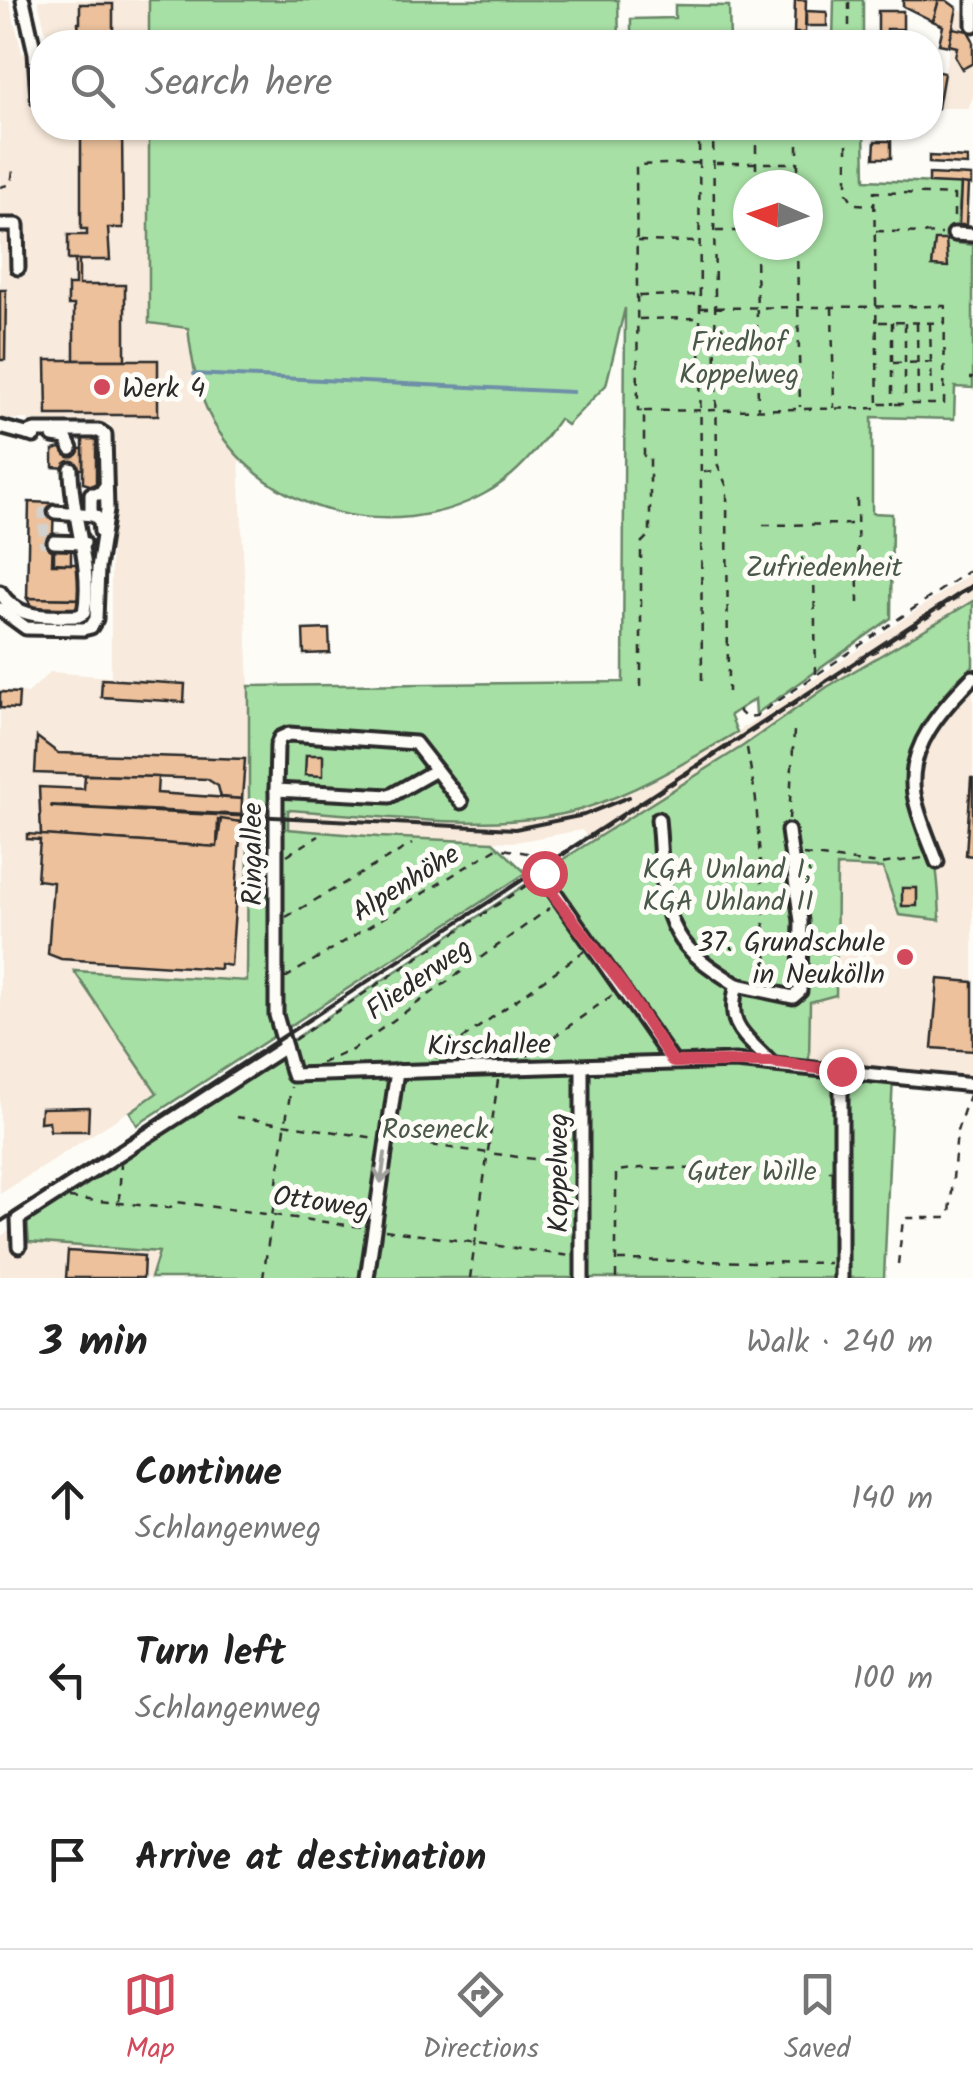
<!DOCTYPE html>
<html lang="en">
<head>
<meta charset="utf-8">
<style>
  :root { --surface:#fff; --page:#f2f2f2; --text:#222; --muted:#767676; --line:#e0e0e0; --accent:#d1495b }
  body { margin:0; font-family:Kalam,sans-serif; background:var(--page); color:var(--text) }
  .compass { position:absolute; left:733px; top:170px; width:90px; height:90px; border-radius:50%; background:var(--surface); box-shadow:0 2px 8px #0004; rotate:272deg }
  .stop { position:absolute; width:30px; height:30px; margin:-22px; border:8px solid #d1495b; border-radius:50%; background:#fff }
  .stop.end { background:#d1495b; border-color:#fff; box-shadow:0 2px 10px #0008 }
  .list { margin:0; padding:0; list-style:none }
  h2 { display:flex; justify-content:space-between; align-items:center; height:130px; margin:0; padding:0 40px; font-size:42px }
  h2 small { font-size:32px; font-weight:400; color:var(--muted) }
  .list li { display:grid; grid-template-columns:65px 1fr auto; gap:30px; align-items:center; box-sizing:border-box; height:180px; padding:0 40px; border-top:2px solid var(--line) }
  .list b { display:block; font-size:38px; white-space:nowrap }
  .list p { margin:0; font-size:32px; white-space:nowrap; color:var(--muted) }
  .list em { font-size:32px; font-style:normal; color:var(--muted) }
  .icon { flex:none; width:55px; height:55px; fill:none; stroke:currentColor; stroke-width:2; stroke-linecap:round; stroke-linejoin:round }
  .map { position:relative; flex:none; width:973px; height:1278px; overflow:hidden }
  .search { position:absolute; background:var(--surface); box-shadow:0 2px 8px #0004; left:30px; right:30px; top:30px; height:110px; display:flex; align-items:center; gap:25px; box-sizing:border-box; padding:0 35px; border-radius:40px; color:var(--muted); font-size:38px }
  .sheet { height:670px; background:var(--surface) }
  nav { display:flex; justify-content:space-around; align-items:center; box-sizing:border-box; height:140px; border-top:2px solid var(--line); background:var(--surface); font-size:28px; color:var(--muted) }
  nav a { display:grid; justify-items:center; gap:5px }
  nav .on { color:var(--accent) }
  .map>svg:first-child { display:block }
  .built { fill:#f8eadc }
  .green { fill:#a7e0a5; stroke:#698668; stroke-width:2.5; fill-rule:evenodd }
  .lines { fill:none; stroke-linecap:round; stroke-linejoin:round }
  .stream { stroke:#6e8fa7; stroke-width:4 }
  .building { fill:#ecc19c; stroke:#2b2b2b; stroke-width:2.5 }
  .minor-tunnel { stroke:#d3d2ce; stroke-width:11; stroke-dasharray:11 5.5; stroke-linecap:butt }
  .minor-casing { stroke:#2b2b2b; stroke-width:19 }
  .path { stroke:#2b2b2b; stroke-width:2.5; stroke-dasharray:8 8; stroke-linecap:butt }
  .minor { stroke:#fdfcf7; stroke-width:11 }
  .rail { stroke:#2b2b2b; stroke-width:4 }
  .oneway { stroke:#9e9e9b }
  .route { stroke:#d1495b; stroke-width:12 }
  .poi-dot { fill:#d1495b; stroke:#fdfcf7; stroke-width:4 }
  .labels { text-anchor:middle; stroke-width:10; stroke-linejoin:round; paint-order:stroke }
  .park-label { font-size:28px; fill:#4a584a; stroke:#fdfcf7 }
  .poi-label { font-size:28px; fill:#2b2b2b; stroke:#fdfcf7; text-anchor:start }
  .street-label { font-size:28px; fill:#2b2b2b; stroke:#fdfcf7 }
</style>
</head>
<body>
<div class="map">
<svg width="973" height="1278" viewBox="0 0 973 1278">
  <rect width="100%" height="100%" fill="#fdfcf7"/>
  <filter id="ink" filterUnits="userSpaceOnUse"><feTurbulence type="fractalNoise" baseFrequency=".01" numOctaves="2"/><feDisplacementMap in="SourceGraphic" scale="20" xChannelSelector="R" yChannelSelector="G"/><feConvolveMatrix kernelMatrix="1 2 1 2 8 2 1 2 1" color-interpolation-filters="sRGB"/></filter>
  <g filter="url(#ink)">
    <g class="built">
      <polygon points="0,0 9,0 22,53 42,53 42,128 149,128 150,323 188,328 199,390 214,423 239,458 249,686 249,808 268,809 268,827 248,822 247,981 75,971 157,1093 0,1194 0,689 28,693 50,672 111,677 111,424 28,424 28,419 0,419"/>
      <polygon points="38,0 149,0 149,42 48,42"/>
      <polygon points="957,8 973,16 973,97 968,108 938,108"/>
      <polygon points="973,572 973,601 827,687 743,746 590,842 582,830 515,842 378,837 287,829 288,810 488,822 540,819 604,801 737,732"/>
      <polygon points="973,677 973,1078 809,1060 810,1002 837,866 883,867 899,915 917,756 936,715"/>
      <polygon points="27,1218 30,1242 159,1252 151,1278 0,1278 0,1237"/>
    </g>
    <g class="green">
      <polygon points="149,0 618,0 619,42 149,42"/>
      <polygon points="834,0 863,0 863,42 833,42"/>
      <polygon points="675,5 729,6 730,42 631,42 631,19 675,18"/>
      <path d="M149,128H864L865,180L961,184L956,243L973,245V388L955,387L954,419L872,417V513L892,514L891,618L756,714L755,699L730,715L737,732C688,761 634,794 579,810C493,834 377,815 288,810V829L378,837L493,842L526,873L137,1125L130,1112L157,1093L74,971L247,981L248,822L267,827V809H249V686L623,682L625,308L606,385L567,425L559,419C538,449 516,477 484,494C392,544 268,515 214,424C197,393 192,362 188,328L149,323ZM748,185H808V245H748Z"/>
      <path d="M973,601V666C935,696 907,747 914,797C918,817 929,837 934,857C939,877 939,899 940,920L899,915L883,868L837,866L836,995L810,1002L809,1060L893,1075L884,1278H151L159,1252L29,1242L27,1218L568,856L743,746L827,687Z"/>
    </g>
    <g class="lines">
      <polyline class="stream" points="194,374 573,392"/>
    </g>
    <g class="building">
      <polygon points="795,0 806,0 805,33 794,33"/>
      <polygon points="903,0 939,0 933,21 903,6"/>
      <polygon points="939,0 946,0 957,8 949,46 939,44 943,26 933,21"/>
      <polygon points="80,4 113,4 113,42 80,42 78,23 80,23"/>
      <polygon points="806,11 827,12 827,26 806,26"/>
      <polygon points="878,11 903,11 903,29 887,29 887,34 878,34"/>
      <polygon points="953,28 968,31 973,40 973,63 962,69 955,57 957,47 949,45"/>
      <polygon points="934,71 944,73 938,108 930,108"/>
      <polygon points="81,128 122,128 123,228 108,228 110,260 68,260 68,235 87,235 87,229 81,229"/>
      <polygon points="875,141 891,141 891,158 874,158"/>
      <polygon points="929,156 967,158 967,165 929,163"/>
      <polygon points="929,174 971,176 971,185 929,183"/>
      <polygon points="961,184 968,185 966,225 959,225"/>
      <polygon points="935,240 946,240 948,267 932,266"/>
      <polygon points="75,260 79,260 79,285 125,285 125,360 74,360 74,305 68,305 68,285 75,285"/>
      <polygon points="0,290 6,290 5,360 0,360"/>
      <polygon points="46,360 158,360 158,415 47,415"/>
      <polygon points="83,437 96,437 96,483 93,486 83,483"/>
      <polygon points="60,448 83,449 83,469 53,467 53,450"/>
      <polygon points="29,502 54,503 52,564 79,564 78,599 27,598"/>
      <polygon points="54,547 71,548 71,564 54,563"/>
      <polygon points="27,598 78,599 78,605 73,610 32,608"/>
      <polygon points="329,629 330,653 304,654 303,630"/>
      <polygon points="102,679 185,684 184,702 101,697"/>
      <polygon points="0,692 19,693 18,709 0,708"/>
      <polygon points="37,737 58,753 245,759 242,799 221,797 218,786 207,779 35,773"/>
      <polygon points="306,755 323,755 323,776 305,775"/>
      <polygon points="85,775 158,777 157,793 242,799 241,822 218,820 217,847 41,835 39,787 84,789"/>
      <polygon points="971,778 973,778 973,856 966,855"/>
      <polygon points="221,819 241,822 231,966 220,964 220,969 61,959 48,954 53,882 37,880 40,840 27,839 27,834 217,847"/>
      <rect x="902" y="888" width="15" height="18"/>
      <polygon points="938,979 973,982 973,1051 932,1048"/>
      <polygon points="89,1107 88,1131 50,1131 49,1121 40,1122 41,1108"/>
      <polygon points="68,1251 144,1256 143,1278 66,1278"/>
    </g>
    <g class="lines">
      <polyline class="minor-tunnel" points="54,542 44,542 44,512 55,512"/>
      <g class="minor-casing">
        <g id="minor">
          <polyline points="23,0 35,53 38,99"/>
          <polyline points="973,0 973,25"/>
          <polyline points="0,225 17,225 18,268"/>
          <polyline points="954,234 973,235"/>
          <polyline points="0,427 34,436"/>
          <polyline points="53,436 66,438 71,449"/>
          <polyline points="55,512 94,515 100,521 101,532"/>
          <polyline points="91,515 91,494 100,494 104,488"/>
          <polyline points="54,542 84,543"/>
          <path d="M0,592C18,621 48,616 78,616L84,613C93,564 71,518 71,469"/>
          <polyline points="0,609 26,628 83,629 91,627 96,619 98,568 107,510 105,435 99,431 35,431 27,434"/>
          <polyline points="276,790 390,796 436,770"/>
          <polyline points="461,802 415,743 289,734 280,738 277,746 276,790 276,1015 293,1075 735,1061 973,1085"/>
          <path d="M658,819C662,855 659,902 678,934C690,956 717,972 737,985"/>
          <path d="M937,862C929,840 918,817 914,794C906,746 943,708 973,677"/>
          <polyline points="544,877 673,1062"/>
          <path d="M771,1063C745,1035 725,1027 737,985L793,997L800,991L801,921L788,831"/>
          <polyline points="841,1071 841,1278"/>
          <polyline points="19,1246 18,1219 285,1047"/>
          <polyline points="367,1278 397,1071"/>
          <polyline points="582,1278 582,1068"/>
        </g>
      </g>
      <g class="path">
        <polyline points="849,42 849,0"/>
        <polyline points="699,128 702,686"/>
        <polyline points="713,128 717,463 727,487 728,692"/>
        <polyline points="847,128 847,193 854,204 874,205"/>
        <polyline points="716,163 798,163"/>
        <polyline points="756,185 756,128"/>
        <polyline points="798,185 798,128"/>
        <polyline points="0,187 11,184 13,171"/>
        <polyline points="716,231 748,231"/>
        <polyline points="876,231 942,234"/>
        <polyline points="638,241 699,242"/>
        <polyline points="756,245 758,408"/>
        <polyline points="797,245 800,407"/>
        <polyline points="639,296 700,295"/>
        <polyline points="832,307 834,408"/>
        <polyline points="700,308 945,306 944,404 880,404"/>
        <polyline points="639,319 700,318"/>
        <polyline points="879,322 945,323"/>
        <polyline points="892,322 892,405"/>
        <polyline points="905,323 905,403"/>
        <polyline points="917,323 918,401"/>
        <polyline points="930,323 932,403"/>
        <polyline points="893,363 940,362"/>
        <polyline points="970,378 973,378"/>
        <polyline points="644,411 878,408 874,192 954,195 954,223"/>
        <polyline points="704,472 719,471"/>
        <polyline points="857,499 858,606"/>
        <polyline points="763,525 857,524"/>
        <polyline points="816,674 814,575 858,575"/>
        <polyline points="641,687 641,543 650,534 650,456 644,456 644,411 638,411 636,165 699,163"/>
        <polyline points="738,710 745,717 756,716 973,568"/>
        <polyline points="747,748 756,800 768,981"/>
        <polyline points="789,819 794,731"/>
        <polyline points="287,855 319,836"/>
        <polyline points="803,855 880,864 923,858"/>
        <polyline points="552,867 565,854 973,588"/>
        <polyline points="286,917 412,844"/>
        <polyline points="285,978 497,848 527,853 543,866"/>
        <polyline points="294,1040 533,881"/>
        <polyline points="527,1056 614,994"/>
        <polyline points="436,1058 584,951"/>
        <polyline points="321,1063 352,1050 550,908"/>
        <polyline points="236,1117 376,1138"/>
        <polyline points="399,1141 556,1162"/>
        <polyline points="69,1198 169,1208 177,1202 362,1227"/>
        <polyline points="119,1201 121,1164"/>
        <polyline points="385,1230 570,1256"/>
        <polyline points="618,1260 830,1263"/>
        <polyline points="898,1264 903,1220 907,1218 946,1218 950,1214 957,1131 969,1095"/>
        <polyline points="263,1278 291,1087"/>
        <polyline points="470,1278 498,1080"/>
        <polyline points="616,1278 616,1171 641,1168 832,1171"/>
      </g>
      <use href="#minor" class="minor"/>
      <g class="rail">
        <polyline points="52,806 515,829 584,815 629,797"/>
        <polyline points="0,1222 973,585"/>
      </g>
    </g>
    <defs><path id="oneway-shaft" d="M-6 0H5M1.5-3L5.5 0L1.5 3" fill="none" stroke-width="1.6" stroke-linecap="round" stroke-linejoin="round" transform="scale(2.5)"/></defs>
    <use class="oneway" href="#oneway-shaft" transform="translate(383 1168) rotate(98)"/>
  </g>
  <g class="lines" filter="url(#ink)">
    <polyline class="route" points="544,873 550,890 624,987 673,1062 771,1062 841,1071"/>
  </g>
  <g class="poi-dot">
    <circle cx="102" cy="387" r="10"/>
    <circle cx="905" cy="957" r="10"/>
  </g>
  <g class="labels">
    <g class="park-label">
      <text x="739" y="351">Friedhof<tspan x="739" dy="32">Koppelweg</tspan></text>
      <text x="824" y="576">Zufriedenheit</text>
      <text x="728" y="878">KGA Unland I;<tspan x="728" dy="32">KGA Uhland II</tspan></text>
      <text x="435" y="1138">Roseneck</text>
      <text x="752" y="1180">Guter Wille</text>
    </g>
    <g class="poi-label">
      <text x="122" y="397">Werk 4</text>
      <text x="885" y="951" text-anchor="end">37. Grundschule<tspan x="885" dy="32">in Neukölln</tspan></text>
    </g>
    <g class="street-label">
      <text transform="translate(251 854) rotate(-90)" y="10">Ringallee</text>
      <text transform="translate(405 882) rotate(-32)" y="10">Alpenhöhe</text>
      <text transform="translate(418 978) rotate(-35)" y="10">Fliederweg</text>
      <text transform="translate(489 1044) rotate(-1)" y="10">Kirschallee</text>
      <text transform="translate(557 1173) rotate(-90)" y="10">Koppelweg</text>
      <text transform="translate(321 1201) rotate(8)" y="10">Ottoweg</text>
    </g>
  </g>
</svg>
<svg class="compass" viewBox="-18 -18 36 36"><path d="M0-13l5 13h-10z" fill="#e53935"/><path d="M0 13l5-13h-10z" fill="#767676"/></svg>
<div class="stop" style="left:544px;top:873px"></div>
<div class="stop end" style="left:841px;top:1071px"></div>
<div class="search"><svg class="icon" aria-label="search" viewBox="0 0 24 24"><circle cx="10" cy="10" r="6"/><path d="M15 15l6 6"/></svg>Search here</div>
</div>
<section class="sheet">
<h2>3 min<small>Walk · 240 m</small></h2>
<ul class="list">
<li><svg class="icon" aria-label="ahead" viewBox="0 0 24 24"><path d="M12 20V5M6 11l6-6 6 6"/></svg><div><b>Continue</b><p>Schlangenweg</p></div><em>140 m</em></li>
<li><svg class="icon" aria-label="left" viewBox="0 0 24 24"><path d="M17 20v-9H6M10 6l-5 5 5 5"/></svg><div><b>Turn left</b><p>Schlangenweg</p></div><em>100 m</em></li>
<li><svg class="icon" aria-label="arrive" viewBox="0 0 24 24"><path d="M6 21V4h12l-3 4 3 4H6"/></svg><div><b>Arrive at destination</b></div></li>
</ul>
</section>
<nav>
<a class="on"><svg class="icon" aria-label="map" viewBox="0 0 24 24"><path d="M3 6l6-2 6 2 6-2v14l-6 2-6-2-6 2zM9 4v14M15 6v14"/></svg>Map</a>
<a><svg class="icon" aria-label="directions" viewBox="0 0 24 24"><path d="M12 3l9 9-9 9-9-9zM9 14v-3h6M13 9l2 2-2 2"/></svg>Directions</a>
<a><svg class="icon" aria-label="saved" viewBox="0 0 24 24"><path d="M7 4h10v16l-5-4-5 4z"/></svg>Saved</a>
</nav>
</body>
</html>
